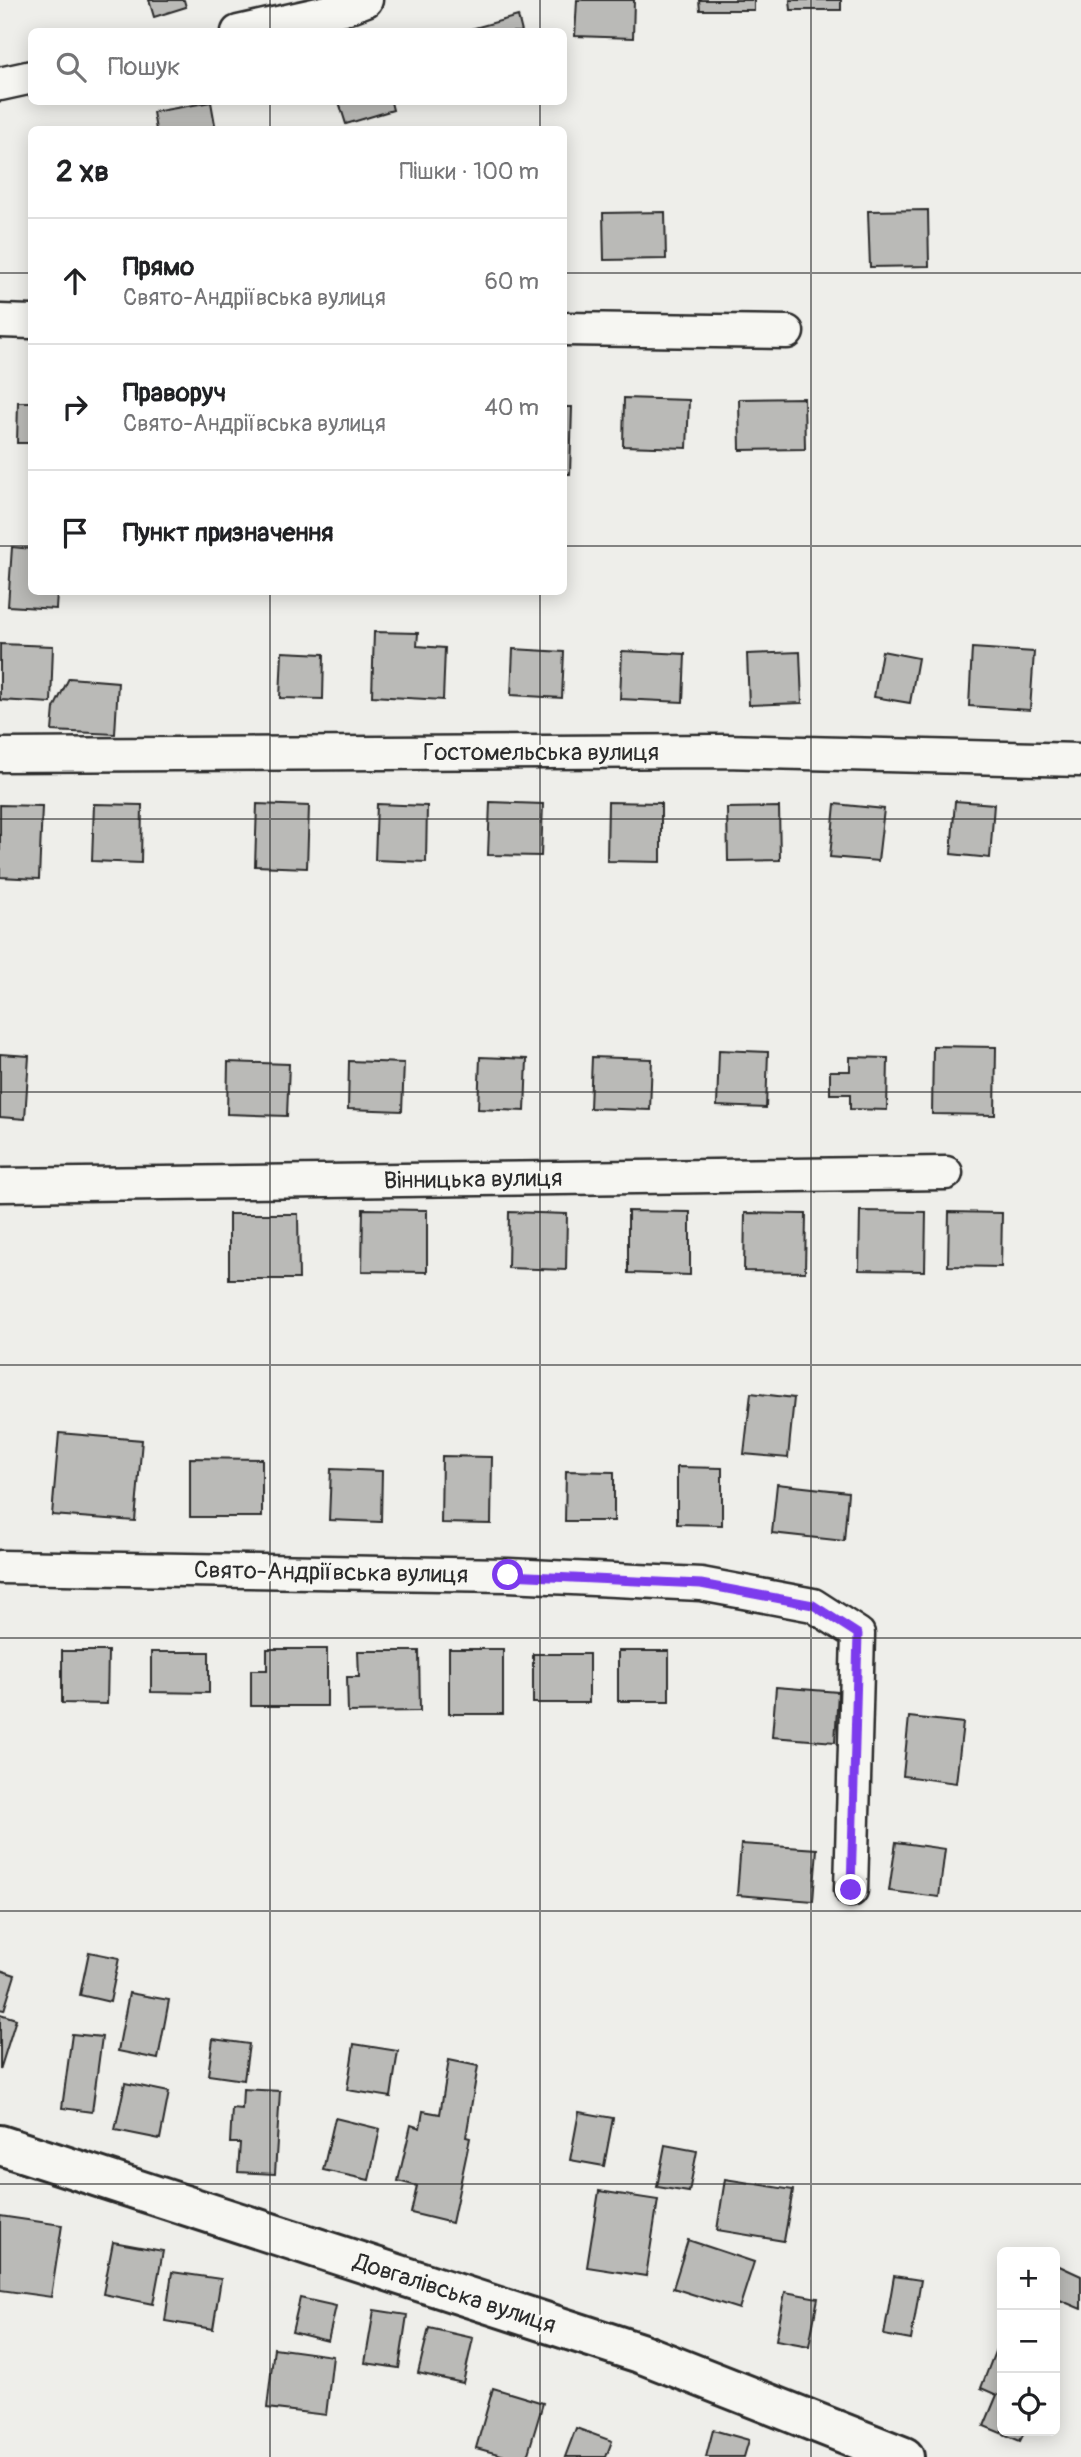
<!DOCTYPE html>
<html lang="uk">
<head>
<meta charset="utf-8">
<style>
  :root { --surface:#fff; --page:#f2f2f2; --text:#202124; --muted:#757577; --line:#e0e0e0 }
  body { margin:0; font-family:Pangolin,sans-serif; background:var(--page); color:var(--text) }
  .controls { position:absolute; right:21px; bottom:21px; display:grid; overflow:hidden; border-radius:10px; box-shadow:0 4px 18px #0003 }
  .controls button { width:63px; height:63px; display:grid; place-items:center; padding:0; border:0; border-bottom:2px solid var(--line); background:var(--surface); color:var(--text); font:35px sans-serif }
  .stop { position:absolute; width:21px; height:21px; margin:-16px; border:5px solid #7c3aed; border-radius:50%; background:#fff }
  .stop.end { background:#7c3aed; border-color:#fff; box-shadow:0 2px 7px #0008 }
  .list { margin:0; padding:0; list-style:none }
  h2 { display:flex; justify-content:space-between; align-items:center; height:91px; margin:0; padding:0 28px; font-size:30px }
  h2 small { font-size:23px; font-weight:400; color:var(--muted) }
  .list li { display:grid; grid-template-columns:46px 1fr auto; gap:21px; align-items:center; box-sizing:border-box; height:126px; padding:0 28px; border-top:2px solid var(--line) }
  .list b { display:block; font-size:26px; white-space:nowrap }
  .list p { margin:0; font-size:23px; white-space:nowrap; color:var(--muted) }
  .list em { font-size:23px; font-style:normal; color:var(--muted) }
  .icon { flex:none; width:38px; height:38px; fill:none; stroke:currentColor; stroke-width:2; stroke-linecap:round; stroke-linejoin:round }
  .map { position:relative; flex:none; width:1081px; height:2457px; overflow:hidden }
  .search { position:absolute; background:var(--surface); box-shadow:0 4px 18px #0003; left:28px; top:28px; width:539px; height:77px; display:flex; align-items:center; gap:18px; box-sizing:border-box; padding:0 24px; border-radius:10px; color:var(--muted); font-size:26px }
  .panel { position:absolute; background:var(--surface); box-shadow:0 4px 18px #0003; left:28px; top:126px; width:539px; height:469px; border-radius:10px }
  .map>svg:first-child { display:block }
  .building { fill:#babab7; stroke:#2b2b2b; stroke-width:2 }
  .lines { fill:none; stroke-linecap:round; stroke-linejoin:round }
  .minor-casing { stroke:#2b2b2b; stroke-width:37 }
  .tertiary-casing { stroke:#2b2b2b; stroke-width:44 }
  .minor { stroke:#f6f6f2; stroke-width:32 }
  .tertiary { stroke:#f6f6f2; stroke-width:38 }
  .route { stroke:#7c3aed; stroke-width:9 }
  .grid { fill:none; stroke:#2b2b2b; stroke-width:2; stroke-opacity:0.55 }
  .labels { text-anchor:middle; stroke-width:5; stroke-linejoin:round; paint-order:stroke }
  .street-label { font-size:24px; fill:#2b2b2b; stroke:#f6f6f2 }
</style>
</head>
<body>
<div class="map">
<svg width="1081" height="2457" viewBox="0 0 1081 2457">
  <rect width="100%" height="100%" fill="#eeeeea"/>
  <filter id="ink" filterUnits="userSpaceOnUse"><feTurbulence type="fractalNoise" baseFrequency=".0143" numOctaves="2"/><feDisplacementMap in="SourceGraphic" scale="14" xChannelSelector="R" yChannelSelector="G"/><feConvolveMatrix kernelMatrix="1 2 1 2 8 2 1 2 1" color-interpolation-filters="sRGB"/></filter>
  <g filter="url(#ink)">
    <g class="building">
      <polygon points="149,0 184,0 186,7 154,17"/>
      <polygon points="577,0 634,0 633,38 575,36"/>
      <polygon points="699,0 754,0 754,10 700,10"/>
      <polygon points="790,0 841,0 841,10 791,10"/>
      <polygon points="518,16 522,32 460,32"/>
      <polygon points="211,102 216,130 156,130 153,112"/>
      <polygon points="339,102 391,102 393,110 346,124"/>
      <polygon points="928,210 929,266 870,267 868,211"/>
      <polygon points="665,212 666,259 604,260 603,213"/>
      <polygon points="624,398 689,400 687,448 623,446"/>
      <polygon points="804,398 805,449 740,450 739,399"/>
      <polygon points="18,402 32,402 32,443 17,443"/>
      <polygon points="564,407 572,407 570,474 564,474"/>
      <polygon points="12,547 32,549 32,592 57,592 56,609 8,606"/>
      <polygon points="374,632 418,633 417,646 445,648 443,700 372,696"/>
      <polygon points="0,644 53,646 51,703 0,700"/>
      <polygon points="972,648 1034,652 1030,710 969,706"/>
      <polygon points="513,649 564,652 562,698 511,695"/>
      <polygon points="622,651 685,654 683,702 620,699"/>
      <polygon points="882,651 918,658 910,703 874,697"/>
      <polygon points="282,652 324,654 323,699 280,698"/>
      <polygon points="800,652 802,703 749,705 747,654"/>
      <polygon points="69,678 118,682 115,734 52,731 54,708"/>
      <polygon points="955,801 994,804 990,858 951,854"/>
      <polygon points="490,802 543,804 541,856 488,855"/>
      <polygon points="608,802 661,803 661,862 607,861"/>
      <polygon points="94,804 142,805 141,863 92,861"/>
      <polygon points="257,804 309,806 307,868 255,866"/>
      <polygon points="377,804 427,806 426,862 375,860"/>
      <polygon points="835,804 884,809 878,861 830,857"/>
      <polygon points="0,805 42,806 39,879 0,877"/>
      <polygon points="779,807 780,860 728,861 727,808"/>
      <polygon points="933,1046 996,1047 995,1115 932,1114"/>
      <polygon points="719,1050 768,1052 766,1108 717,1106"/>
      <polygon points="0,1054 29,1056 25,1119 0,1117"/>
      <polygon points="480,1057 527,1059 525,1111 478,1109"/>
      <polygon points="592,1057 652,1059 650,1110 590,1108"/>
      <polygon points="850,1057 888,1058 887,1110 850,1109 850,1094 830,1094 830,1071 850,1071"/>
      <polygon points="349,1061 404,1063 402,1111 348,1109"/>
      <polygon points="228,1062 289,1064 287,1116 227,1114"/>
      <polygon points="363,1209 427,1210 427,1272 362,1271"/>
      <polygon points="628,1211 690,1212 690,1275 628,1273"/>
      <polygon points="860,1211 926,1212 925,1271 859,1270"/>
      <polygon points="509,1212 567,1214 566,1270 508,1268"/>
      <polygon points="949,1212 1002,1213 1001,1267 948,1266"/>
      <polygon points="745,1213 806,1214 805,1272 744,1271"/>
      <polygon points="229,1214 298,1214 299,1279 229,1279"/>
      <polygon points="751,1393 794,1398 788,1458 744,1454"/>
      <polygon points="59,1433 142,1440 135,1521 52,1515"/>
      <polygon points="442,1456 492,1457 491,1524 441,1523"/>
      <polygon points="190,1458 262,1459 262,1517 190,1517"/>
      <polygon points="677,1467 722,1468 722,1525 677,1524"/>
      <polygon points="331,1469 382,1471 381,1522 329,1520"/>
      <polygon points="566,1471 614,1472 614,1521 565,1521"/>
      <polygon points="777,1484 848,1492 844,1541 772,1533"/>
      <polygon points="267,1649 327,1649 327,1706 251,1706 251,1670 267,1670"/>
      <rect x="449" y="1649" width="54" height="65"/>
      <polygon points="62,1651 108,1651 107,1704 62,1703"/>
      <polygon points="358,1651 419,1651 420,1711 348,1712 347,1677 359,1677"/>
      <rect x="618" y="1651" width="51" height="50"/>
      <polygon points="151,1652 209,1652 209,1693 151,1692"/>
      <rect x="533" y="1654" width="56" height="49"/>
      <polygon points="776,1687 838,1692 835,1742 772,1737"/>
      <polygon points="909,1717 963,1723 956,1783 903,1776"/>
      <polygon points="896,1842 945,1849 939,1897 889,1891"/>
      <polygon points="741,1844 817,1849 813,1901 737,1895"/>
      <polygon points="89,1952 119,1958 110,2002 80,1995"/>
      <polygon points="0,1970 15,1975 4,2010 0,2009"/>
      <polygon points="129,1993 169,2000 158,2059 118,2051"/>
      <polygon points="0,2014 16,2019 0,2070"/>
      <polygon points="72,2034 102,2037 92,2112 62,2108"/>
      <polygon points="213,2039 249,2044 244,2080 208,2075"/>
      <polygon points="354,2044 398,2051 391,2097 347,2090"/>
      <polygon points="449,2060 478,2066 466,2137 470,2138 452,2223 411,2213 417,2186 398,2181 411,2125 420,2128 423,2111 440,2114"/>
      <polygon points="125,2083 169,2092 160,2139 115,2130"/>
      <polygon points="243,2089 280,2091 275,2174 238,2172 240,2143 230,2143 232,2108 242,2109"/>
      <polygon points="579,2112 613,2118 604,2166 570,2160"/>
      <polygon points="335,2118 380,2129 369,2180 323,2170"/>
      <polygon points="665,2145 697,2151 689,2192 657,2187"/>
      <polygon points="725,2179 793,2190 784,2241 717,2230"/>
      <polygon points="599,2191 658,2200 646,2276 587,2267"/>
      <polygon points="0,2216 62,2225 51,2297 0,2290"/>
      <polygon points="688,2240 754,2262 739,2309 673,2288"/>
      <polygon points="113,2242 163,2251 153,2304 103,2294"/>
      <polygon points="1055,2264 1081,2276 1081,2309 1055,2298"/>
      <polygon points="172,2272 221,2279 213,2329 165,2321"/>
      <polygon points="894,2276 921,2280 911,2340 884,2335"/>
      <polygon points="785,2292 818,2298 809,2346 776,2340"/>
      <polygon points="300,2298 336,2306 328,2341 292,2332"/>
      <polygon points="374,2310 407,2315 399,2368 365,2363"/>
      <polygon points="429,2328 473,2338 463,2383 418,2373"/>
      <polygon points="1001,2336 1002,2431 1025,2431 1020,2441 984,2426 997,2395 981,2388"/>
      <polygon points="274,2348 333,2356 326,2415 267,2408"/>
      <polygon points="493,2388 543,2403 527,2457 509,2457 476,2448"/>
      <polygon points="576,2428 612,2441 606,2457 565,2457"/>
      <polygon points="713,2430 749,2440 744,2457 706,2457"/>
    </g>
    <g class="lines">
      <g class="minor-casing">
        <g id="minor">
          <polyline points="238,32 345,8 366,0"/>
          <polyline points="0,84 32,77"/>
          <polyline points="0,321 32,322"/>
          <polyline points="564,329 787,332"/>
          <polyline points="0,755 724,751 1081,760"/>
          <polyline points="0,1185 946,1173"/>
          <polyline points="0,1567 508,1575 701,1584 813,1605 858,1634 851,1890"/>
        </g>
      </g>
      <g class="tertiary-casing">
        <polyline id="tertiary" points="0,2145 640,2353 904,2457"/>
      </g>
      <use href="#minor" class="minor"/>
      <use href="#tertiary" class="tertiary"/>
    </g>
  </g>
  <g class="lines" filter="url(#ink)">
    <polyline class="route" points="508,1575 701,1584 813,1605 858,1634 851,1890"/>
  </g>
  <path class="grid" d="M270,0V32M540,0V32M811,0V2457M270,102V130M540,102V130M0,273H32M564,273H1081M0,546H32M564,546H1081M270,592V2457M540,592V2457M0,819H1081M0,1092H1081M0,1365H1081M0,1638H1081M0,1911H1081M0,2184H1081"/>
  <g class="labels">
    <g class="street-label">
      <text x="541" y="760">Гостомельська вулиця</text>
      <text transform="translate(473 1179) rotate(-1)" y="8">Вінницька вулиця</text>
      <text transform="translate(331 1572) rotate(1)" y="8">Свято-Андріївська вулиця</text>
      <text transform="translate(455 2293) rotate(18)" y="8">Довгалівська вулиця</text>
    </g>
  </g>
</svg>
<div class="controls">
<button>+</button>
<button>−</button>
<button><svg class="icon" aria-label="locate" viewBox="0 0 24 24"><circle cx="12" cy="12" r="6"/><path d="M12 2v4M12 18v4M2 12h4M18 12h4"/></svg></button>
</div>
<div class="stop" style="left:508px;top:1575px"></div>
<div class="stop end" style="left:851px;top:1890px"></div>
<div class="search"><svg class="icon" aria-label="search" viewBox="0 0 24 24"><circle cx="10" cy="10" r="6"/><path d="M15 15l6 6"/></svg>Пошук</div>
<section class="panel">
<h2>2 хв<small>Пішки · 100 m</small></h2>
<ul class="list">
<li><svg class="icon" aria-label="ahead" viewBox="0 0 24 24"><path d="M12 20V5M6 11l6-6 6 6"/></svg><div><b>Прямо</b><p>Свято-Андріївська вулиця</p></div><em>60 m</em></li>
<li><svg class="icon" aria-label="right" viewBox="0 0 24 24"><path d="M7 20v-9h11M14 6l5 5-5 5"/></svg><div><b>Праворуч</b><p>Свято-Андріївська вулиця</p></div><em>40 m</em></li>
<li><svg class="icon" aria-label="arrive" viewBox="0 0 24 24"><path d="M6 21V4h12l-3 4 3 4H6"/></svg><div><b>Пункт призначення</b></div></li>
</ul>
</section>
</div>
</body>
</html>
